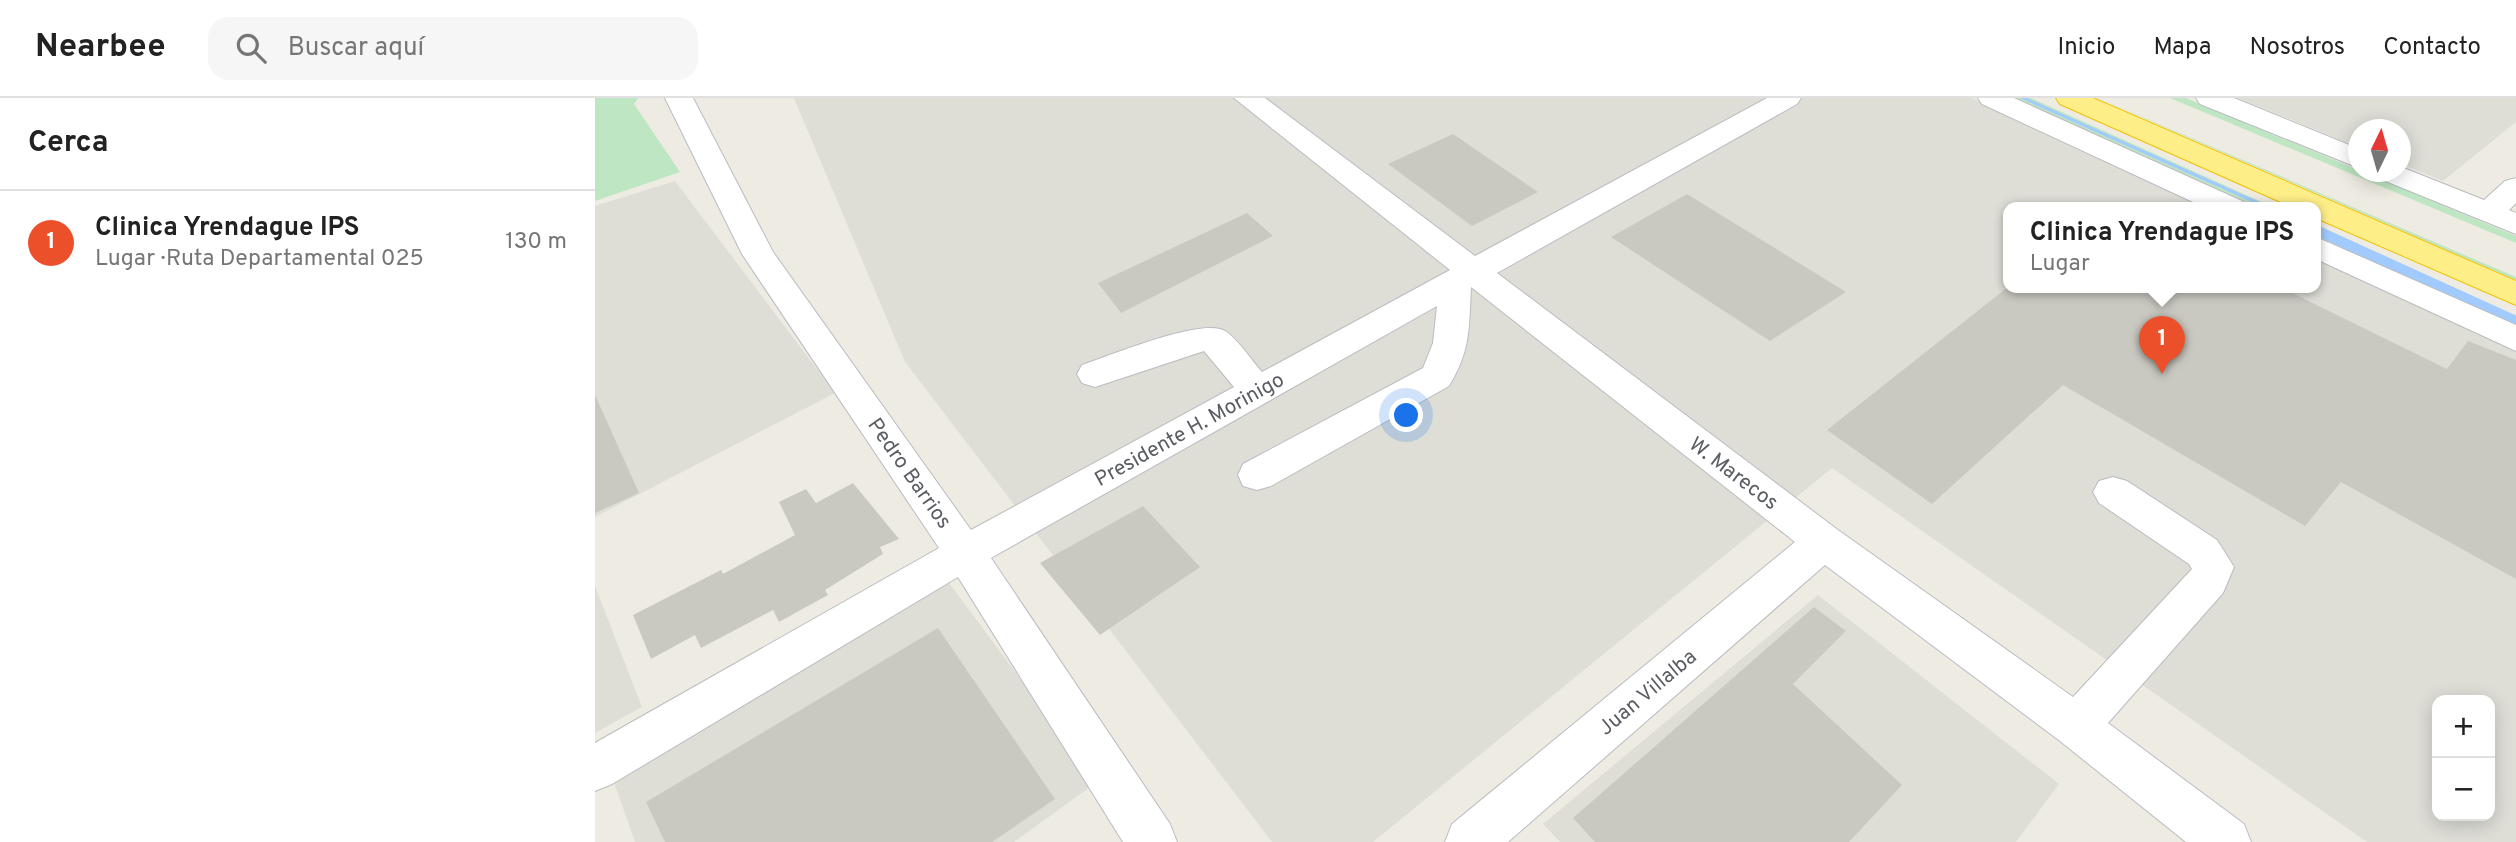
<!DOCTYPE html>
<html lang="es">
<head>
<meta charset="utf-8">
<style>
  :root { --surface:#fff; --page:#f6f6f6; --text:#222; --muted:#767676; --line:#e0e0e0; --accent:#ec502a }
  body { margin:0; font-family:Overpass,sans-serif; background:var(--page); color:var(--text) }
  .controls { position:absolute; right:21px; bottom:21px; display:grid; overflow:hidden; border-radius:14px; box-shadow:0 4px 18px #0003 }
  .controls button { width:63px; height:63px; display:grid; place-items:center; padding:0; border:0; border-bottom:2px solid var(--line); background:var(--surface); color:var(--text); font:35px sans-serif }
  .compass { position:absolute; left:1753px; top:21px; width:63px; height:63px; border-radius:50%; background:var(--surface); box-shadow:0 4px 18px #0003; rotate:5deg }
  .you { position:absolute; left:812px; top:318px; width:24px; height:24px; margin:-18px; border:5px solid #fff; border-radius:50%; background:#1a73e8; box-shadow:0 0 0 10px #1a73e833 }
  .badge { display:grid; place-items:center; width:46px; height:46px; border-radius:50%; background:var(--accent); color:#fff; font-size:23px; font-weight:700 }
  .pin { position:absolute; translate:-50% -58px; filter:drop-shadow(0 2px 4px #0008) }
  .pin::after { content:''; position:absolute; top:37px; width:24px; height:21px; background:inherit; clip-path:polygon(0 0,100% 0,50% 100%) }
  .popup { position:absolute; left:1408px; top:104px; width:318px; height:91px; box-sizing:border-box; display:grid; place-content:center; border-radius:14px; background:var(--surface); filter:drop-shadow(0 2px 5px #0005); font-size:23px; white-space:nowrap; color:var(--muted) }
  .popup b { font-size:26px; color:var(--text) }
  .popup::after { content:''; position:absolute; left:50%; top:100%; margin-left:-14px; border:14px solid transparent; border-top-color:var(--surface) }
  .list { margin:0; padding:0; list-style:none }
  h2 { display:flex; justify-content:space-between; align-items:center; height:91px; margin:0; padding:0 28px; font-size:30px }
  h2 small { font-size:23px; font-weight:400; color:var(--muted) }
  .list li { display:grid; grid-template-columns:46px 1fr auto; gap:21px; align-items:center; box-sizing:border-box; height:105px; padding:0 28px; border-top:2px solid var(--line) }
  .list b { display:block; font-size:26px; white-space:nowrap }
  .list p { margin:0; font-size:23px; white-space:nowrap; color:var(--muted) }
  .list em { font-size:23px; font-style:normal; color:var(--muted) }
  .icon { flex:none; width:38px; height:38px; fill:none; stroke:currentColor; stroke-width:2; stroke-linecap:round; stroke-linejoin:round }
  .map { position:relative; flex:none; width:1921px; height:744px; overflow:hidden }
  header { display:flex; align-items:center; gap:42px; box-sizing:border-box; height:98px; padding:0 35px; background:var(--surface); border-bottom:2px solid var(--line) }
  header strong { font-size:33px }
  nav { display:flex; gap:38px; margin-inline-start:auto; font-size:24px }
  .search { width:490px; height:63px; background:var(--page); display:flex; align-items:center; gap:18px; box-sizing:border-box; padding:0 24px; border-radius:21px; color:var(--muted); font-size:26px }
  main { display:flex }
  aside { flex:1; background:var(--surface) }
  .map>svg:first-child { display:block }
  .industrial { fill:#deded7; fill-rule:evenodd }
  .green { fill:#bee6c2 }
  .water { fill:#a1cbff }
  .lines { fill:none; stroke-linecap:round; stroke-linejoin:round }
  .stream { stroke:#a1cbff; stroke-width:10 }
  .building { fill:#cac9c1 }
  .minor-casing { stroke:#babbc1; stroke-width:2 }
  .highway-casing { stroke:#f0c100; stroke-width:2 }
  .minor { fill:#fff; fill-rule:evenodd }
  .highway { fill:#feee88; fill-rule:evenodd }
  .labels { text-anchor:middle; stroke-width:5; stroke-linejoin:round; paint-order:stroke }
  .street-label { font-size:21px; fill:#5a5d63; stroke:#fff }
</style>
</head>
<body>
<header>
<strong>Nearbee</strong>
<div class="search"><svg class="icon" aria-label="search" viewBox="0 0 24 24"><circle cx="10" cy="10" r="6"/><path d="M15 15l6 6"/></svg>Buscar aquí</div>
<nav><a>Inicio</a><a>Mapa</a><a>Nosotros</a><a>Contacto</a></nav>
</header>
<main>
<aside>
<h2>Cerca<small></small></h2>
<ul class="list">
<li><span class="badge">1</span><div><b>Clinica Yrendague IPS</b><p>Lugar · Ruta Departamental 025</p></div><em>130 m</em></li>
</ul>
</aside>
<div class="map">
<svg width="1921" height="744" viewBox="0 0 1921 744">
  <rect width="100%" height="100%" fill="#eeece2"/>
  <g class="industrial">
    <path d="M199,0H1377L1612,110H1413V190H1721V161L1921,254V744H1772L1237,370L778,744H677L310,264ZM1842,602H1895V718H1842Z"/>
    <polygon points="1643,0 1921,0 1921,24 1848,83 1806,66 1806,32 1764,32 1763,49"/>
    <polygon points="80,83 240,295 0,419 0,108"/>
    <polygon points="349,478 502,684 419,744 40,744 17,679"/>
    <polygon points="0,488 47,609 0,635"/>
    <polygon points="1223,497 1464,686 1421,744 965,744 948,726"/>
  </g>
  <g class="green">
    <polygon points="0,0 43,0 39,6 85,74 0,103"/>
    <polygon points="1415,0 1436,0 1680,110 1656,110"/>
    <polygon points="1503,0 1921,179 1921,182"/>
    <polygon points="1575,0 1591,0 1921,138 1921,145"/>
    <polygon points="1721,128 1921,218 1921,230 1721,139"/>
  </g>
  <g class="water">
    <polygon points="1425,0 1432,0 1678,110 1670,110"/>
    <polygon points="1755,144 1921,219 1921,223 1753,147"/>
  </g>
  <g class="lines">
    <polyline class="stream" points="1721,132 1921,223"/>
  </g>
  <g class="building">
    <polygon points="858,36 943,94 877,128 793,66"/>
    <polygon points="1092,96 1251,194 1175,243 1016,139"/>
    <polygon points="652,115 678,138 526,215 503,185"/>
    <polygon points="1413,189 1687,190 1852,271 1873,243 1921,262 1921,481 1746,384 1710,428 1468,287 1337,406 1232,332"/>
    <polygon points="0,297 44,395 0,415"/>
    <polygon points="258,385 304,441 285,449 288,456 230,492 233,497 184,524 178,512 106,550 100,537 56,561 38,517 126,472 128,476 200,437 184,404 211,391 221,405"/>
    <polygon points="548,408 605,469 505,537 445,465"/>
    <polygon points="1219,509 1251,533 1198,586 1307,687 1254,744 1000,744 978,720"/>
    <polygon points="343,530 460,701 397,744 70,744 51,704"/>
  </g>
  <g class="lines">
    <g class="minor-casing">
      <g id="minor">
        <path d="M70,0H98L178,154L376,432L639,289L609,253L500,289L487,285L482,276L487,267C514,258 608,219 630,233C642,240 657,263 667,274L855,172L639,0H670L880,158L1172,0H1206L1202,6L902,175L1243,432L1478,599L1597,471L1594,466L1504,405L1498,394L1504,383L1518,379L1532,383L1622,442L1639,469L1628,495L1513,625L1649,726L1656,744H1591L1465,643L1230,467L913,744H850L857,726L1200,444L876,189C874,229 876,252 854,288L676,388L662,392L648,388L643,377L648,366L828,270L838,245L842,208L396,460L575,726L582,744H528L363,479L17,686L0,693V645L344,450L147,156Z"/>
        <polygon points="1383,0 1419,0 1647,103 1651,110 1611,110 1387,6"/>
        <polygon points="1601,0 1639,0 1764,51 1764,70 1605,6"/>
        <polygon points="1806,69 1889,102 1910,83 1921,80 1921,105 1914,112 1921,115 1921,136 1783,80 1778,74 1806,74"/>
        <polygon points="1721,139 1921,227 1921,253 1721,161"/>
      </g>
    </g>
    <g class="highway-casing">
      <polygon id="highway" points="1461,0 1498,0 1921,183 1921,207 1721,120 1721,110 1699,110 1465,6"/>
    </g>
    <use href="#minor" class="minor"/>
    <use href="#highway" class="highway"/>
  </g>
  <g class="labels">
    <g class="street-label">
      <text transform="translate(594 331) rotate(-29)" y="7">Presidente H. Morinigo</text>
      <text transform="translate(315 375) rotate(55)" y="7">Pedro Barrios</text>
      <text transform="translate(1139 375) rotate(37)" y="7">W. Marecos</text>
      <text transform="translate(1052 594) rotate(-40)" y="7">Juan Villalba</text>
    </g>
  </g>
</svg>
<div class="controls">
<button>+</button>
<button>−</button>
</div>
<svg class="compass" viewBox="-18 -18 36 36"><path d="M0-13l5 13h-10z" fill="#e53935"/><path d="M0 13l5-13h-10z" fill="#767676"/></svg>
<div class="you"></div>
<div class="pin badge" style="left:1567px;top:276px">1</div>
<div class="popup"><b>Clinica Yrendague IPS</b>Lugar</div>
</div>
</main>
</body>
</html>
